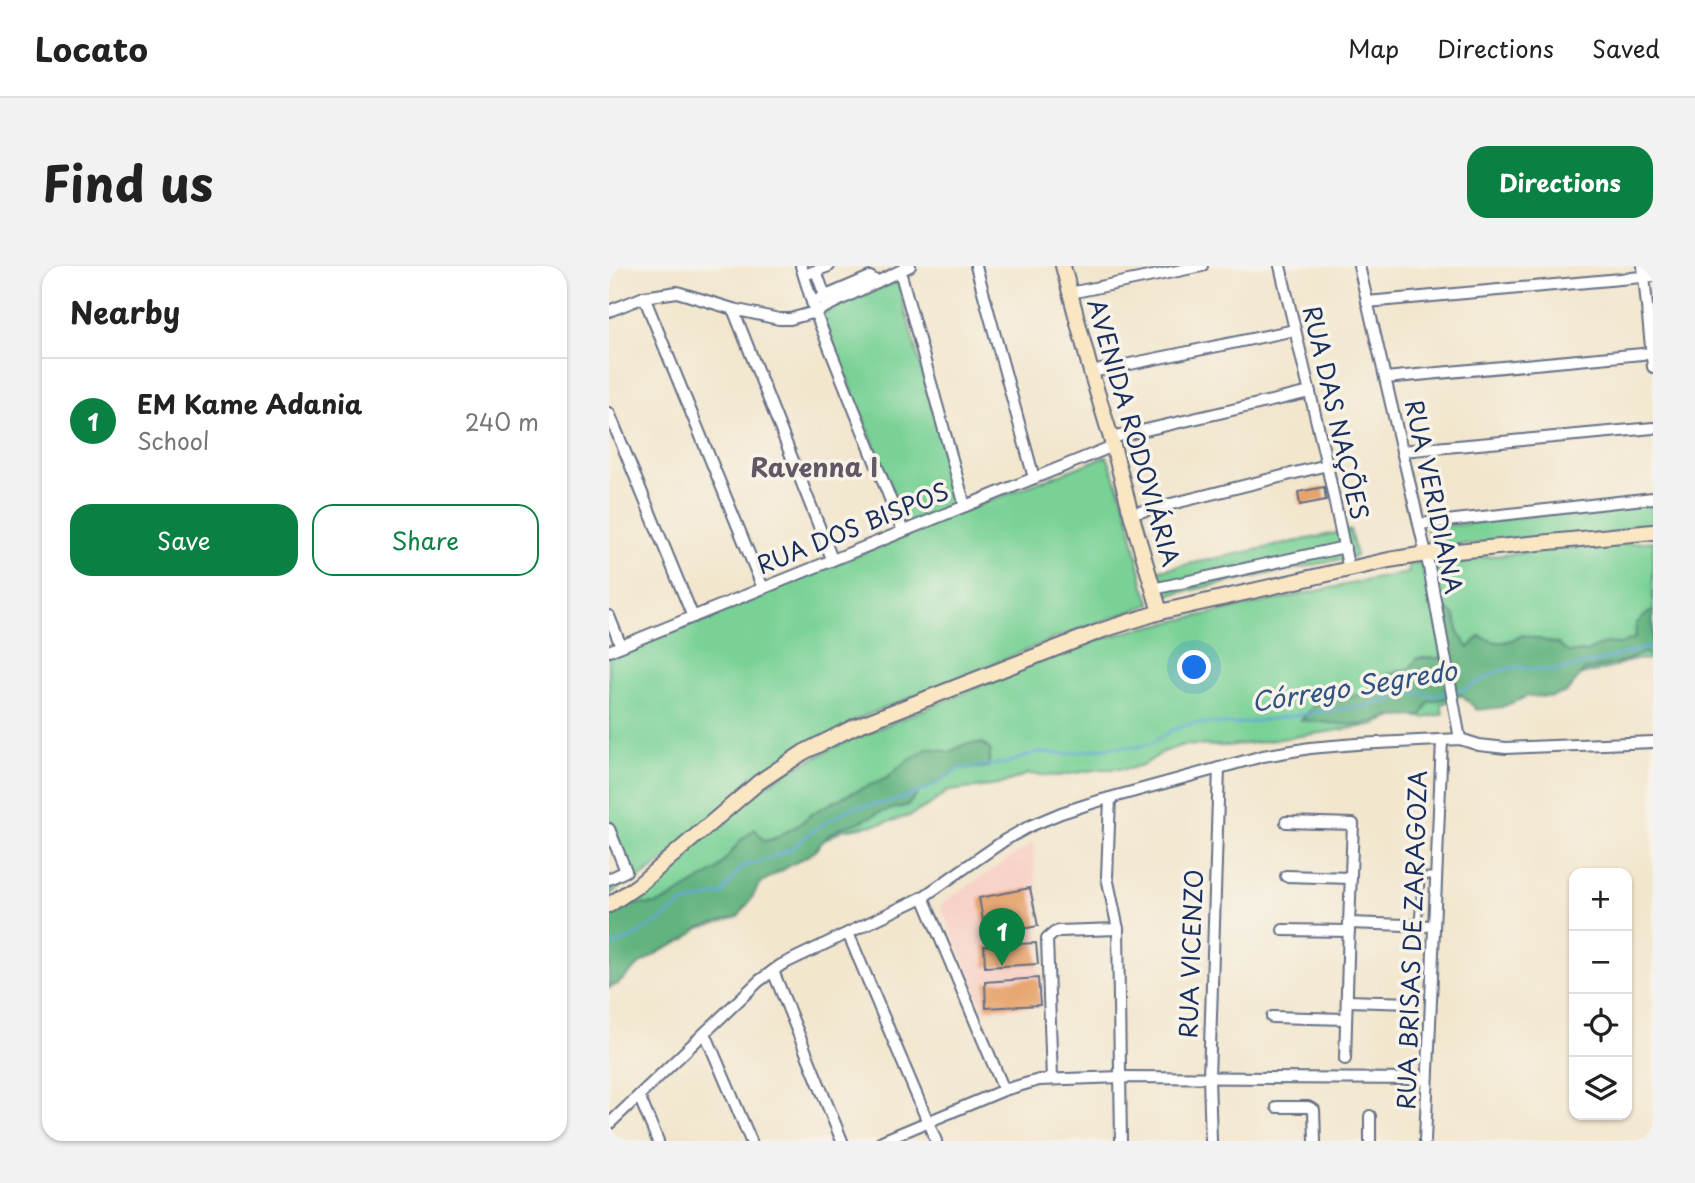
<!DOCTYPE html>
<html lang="en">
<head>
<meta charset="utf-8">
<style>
  :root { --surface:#fff; --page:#f2f2f2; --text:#222; --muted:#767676; --line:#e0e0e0; --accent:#0b8043 }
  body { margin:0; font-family:"Playpen Sans",sans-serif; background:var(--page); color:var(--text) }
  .controls { position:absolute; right:21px; bottom:21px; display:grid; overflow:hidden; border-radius:14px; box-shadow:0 2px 5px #0004 }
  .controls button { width:63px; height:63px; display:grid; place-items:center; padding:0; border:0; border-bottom:2px solid var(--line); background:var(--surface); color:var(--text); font:35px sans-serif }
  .you { position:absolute; left:586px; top:402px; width:24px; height:24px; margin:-18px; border:5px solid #fff; border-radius:50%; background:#1a73e8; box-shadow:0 0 0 10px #1a73e833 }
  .badge { display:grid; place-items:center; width:46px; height:46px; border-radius:50%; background:var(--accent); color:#fff; font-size:23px; font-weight:700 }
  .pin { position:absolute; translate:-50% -58px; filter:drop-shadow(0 2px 4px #0008) }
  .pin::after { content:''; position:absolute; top:37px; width:24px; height:21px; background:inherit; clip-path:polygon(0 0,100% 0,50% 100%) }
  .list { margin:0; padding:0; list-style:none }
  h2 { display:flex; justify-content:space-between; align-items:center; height:91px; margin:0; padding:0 28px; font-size:30px }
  h2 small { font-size:23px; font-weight:400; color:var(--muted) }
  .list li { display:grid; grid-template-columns:46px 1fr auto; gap:21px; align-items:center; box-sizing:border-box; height:126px; padding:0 28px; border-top:2px solid var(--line) }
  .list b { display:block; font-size:26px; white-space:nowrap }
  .list p { margin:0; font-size:23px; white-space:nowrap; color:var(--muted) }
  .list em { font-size:23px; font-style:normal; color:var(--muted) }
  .actions { display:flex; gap:14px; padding:21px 28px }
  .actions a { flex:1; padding:16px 0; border:2px solid var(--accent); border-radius:21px; text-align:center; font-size:24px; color:var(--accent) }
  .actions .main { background:var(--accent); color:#fff }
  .icon { flex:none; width:38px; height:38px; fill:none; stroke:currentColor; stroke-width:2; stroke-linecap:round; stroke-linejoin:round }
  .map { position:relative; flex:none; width:1044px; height:875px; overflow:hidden; border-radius:21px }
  header { display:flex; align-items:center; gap:42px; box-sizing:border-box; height:98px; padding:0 35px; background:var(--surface); border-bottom:2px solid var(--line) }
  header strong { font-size:33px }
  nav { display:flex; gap:38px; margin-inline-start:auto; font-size:24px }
  .intro { display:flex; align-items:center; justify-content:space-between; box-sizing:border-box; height:168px; padding:0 42px }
  h1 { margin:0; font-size:49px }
  .button { padding:18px 32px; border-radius:21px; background:var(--accent); color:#fff; font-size:24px; font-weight:700 }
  main { display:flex; gap:42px; padding:0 42px }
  aside { flex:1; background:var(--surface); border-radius:21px; box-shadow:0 2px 5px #0004 }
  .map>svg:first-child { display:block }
  .built { fill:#f7d1c7 }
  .green { fill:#79d196; stroke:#4a807a; stroke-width:2 }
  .forest { fill:#62b37f; stroke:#3e716e; stroke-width:2 }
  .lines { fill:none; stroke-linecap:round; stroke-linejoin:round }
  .stream { stroke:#62a8d8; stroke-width:2.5 }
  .building { fill:#e6a36c }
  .lane-casing { stroke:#666f85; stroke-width:9 }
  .street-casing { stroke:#666f85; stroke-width:14 }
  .secondary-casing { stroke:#666f85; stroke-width:18 }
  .lane { stroke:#fff; stroke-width:5 }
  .street { stroke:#fff; stroke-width:10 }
  .secondary { stroke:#fbe6c4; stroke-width:14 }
  .labels { text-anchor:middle; stroke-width:7; stroke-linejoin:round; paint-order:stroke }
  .street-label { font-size:24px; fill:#1b2f5e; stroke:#f7f3e8 }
  .neighbourhood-label { font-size:26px; font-weight:bold; fill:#625863; stroke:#f7f3e8 }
  .water-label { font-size:26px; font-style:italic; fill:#305383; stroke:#f7f3e8 }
</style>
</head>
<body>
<header>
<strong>Locato</strong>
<nav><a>Map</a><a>Directions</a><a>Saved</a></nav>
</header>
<div class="intro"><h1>Find us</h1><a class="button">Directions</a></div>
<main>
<aside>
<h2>Nearby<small></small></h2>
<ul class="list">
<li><span class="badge">1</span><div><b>EM Kame Adania</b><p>School</p></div><em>240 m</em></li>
</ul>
<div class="actions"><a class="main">Save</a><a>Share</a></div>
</aside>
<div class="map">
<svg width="1044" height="875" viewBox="0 0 1044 875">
  <rect width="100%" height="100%" fill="#f7f3e8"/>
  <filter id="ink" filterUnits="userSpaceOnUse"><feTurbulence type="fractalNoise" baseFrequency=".0143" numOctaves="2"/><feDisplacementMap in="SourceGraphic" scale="14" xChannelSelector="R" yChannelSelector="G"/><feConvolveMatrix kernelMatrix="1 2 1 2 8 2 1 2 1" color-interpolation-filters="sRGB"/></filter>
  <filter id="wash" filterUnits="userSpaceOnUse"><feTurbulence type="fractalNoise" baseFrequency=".00686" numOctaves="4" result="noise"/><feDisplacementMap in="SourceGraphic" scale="28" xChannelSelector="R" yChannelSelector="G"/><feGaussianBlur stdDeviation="1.57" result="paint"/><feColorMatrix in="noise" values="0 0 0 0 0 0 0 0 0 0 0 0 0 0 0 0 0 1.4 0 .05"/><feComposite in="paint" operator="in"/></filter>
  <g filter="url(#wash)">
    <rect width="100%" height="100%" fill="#f2e6cd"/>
    <polygon class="built" points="425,576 432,741 375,745 332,640 335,636"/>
    <g class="green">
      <polygon points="288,15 352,246 498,190 517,241 535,321 542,338 447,372 244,455 27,615 24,611 0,629 0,617 21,606 0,552 0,390 301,268 212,48"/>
      <polygon points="1044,236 1044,263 821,281 818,262"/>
      <polygon points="741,264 747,290 548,331 542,306"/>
      <polygon points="1044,275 1044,393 1022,394 1001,402 961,412 870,419 839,436 832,438 834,448 815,452 792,448 764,459 645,477 617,480 574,479 554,486 536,498 520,503 491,503 448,510 419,508 389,519 339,525 322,538 300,550 271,558 233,564 199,584 172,605 0,653 18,639 117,550 138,533 183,503 234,477 446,389 488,374 533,362 769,312 800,307 798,298"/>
    </g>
    <g class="forest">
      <path d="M834,339L846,350L850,368L860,382L871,370C889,379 896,378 914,369L949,378L959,386H977L996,377L1011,378L1026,372L1027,358L1039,347L1044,345V392L1035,387L1015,395L975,405L958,426L942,431L919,430L893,441L868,444L853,429L820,436L812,450L780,451L753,459L730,458L692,454L707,438L759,427L764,413L801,402L809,392H830L842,388L835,354Z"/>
      <polygon points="374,477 382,485 379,501 349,503 331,516 309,527 299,539 269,547 248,557 233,561 218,570 205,586 151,617 141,635 129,651 90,662 77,673 50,686 31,698 9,718 0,722 0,639 47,638 56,635 108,604 132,574 146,563 155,575 164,573 188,560 205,546 238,529 278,512 294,498 320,482 341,486 356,478"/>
    </g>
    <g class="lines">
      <g class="stream">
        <polyline points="844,425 858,422 889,405 908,401 944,405 979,398 1044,380"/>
        <polyline points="0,681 20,673 49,656 73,638 113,628 133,600 156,594 182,583 208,562 242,542 281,536 309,527 331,516 349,503 398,497 428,486 458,488 501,481 529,481 545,476 563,464 584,457 627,458 774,437 801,425 825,430 838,427"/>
      </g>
    </g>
    <g id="blocks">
      <g class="building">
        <polygon points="715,221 717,234 691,239 689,226"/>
        <polygon points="421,622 429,660 377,670 370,632"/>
        <polygon points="427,677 429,698 376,701 375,680"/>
        <polygon points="429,712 431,739 377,742 376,716"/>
      </g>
    </g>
  </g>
  <g filter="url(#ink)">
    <use href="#blocks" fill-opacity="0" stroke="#666f85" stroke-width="2"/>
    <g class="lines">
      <g class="lane-casing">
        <polyline id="lane" points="809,660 812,613 818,610 827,610"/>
      </g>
      <g class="street-casing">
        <g id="street">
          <polyline points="192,0 206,46 294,265"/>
          <polyline points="367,0 425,212"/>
          <polyline points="671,0 718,199 740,304"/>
          <polyline points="750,0 820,301 851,473"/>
          <polyline points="1034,0 1044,101"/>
          <polyline points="207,5 216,30"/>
          <polyline points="291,5 356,240"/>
          <polyline points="195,9 220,0"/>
          <polyline points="461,27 593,0"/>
          <polyline points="35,31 154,322"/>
          <polyline points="203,36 261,11 268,16"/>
          <polyline points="758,36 1044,10"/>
          <polyline points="124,43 223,293"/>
          <polyline points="0,45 35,31 68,26 124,43 170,53 181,53 206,46 301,0"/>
          <polyline points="482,106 686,64"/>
          <polyline points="776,112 1044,87"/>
          <polyline points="0,147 84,351"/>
          <polyline points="502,172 701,126"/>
          <polyline points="793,185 1044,162"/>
          <polyline points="522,248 718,199"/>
          <polyline points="810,258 1044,232"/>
          <polyline points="544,323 736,281"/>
          <polyline points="0,350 12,380"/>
          <polyline points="0,385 504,180"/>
          <polyline points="501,532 498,611 509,663 512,875"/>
          <polyline points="677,556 744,558 740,657 825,660"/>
          <polyline points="0,563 17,605 0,613"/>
          <polyline points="677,610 742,612"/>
          <polyline points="314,631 395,824"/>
          <polyline points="674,664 740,665"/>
          <polyline points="239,667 327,875"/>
          <polyline points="164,705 233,875"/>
          <polyline points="738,735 803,737"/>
          <polyline points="663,751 737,753"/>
          <polyline points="96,767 142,875"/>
          <polyline points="736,793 740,657"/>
          <polyline points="443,813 438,673 445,667 450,665 509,663"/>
          <polyline points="30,830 49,875"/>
          <polyline points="668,841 699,841 705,844 706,875"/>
          <polyline points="0,858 150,715 172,699 314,631 396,574 421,560 452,547 486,536 654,490 701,482 747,478 851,473 870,479 897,482 1044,476"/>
          <polyline points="273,875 395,824 430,814 512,811 818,813"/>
          <polyline points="602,875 600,812 610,502"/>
          <polyline points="761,875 761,850"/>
          <polyline points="816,875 833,474"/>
        </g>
      </g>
      <g class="secondary-casing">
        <g id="secondary">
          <polyline points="454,0 482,106 502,172 522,248 551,346"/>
          <polyline points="0,639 28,620 150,516 195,486 245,461 494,364 551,346 780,294 817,288 1044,266"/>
        </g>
      </g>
      <use href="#lane" class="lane"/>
      <use href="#street" class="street"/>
      <use href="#secondary" class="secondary"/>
    </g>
  </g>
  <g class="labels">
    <g class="street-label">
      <text transform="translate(726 147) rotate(77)" y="8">RUA DAS NAÇÕES</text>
      <text transform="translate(524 167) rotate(74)" y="8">AVENIDA RODOVIÁRIA</text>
      <text transform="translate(824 231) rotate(78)" y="8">RUA VERIDIANA</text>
      <text transform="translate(244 263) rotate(-22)" y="8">RUA DOS BISPOS</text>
      <text transform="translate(804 674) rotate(-88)" y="8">RUA BRISAS DE ZARAGOZA</text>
      <text transform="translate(583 688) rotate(-88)" y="8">RUA VICENZO</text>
    </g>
    <g class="neighbourhood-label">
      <text x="205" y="211">Ravenna I</text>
    </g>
    <g class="water-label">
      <text transform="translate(745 421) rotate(-9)" y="9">Córrego Segredo</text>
    </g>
  </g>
</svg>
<div class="controls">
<button>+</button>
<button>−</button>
<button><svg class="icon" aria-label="locate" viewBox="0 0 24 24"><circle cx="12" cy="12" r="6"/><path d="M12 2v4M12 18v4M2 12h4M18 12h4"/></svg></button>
<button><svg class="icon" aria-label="layers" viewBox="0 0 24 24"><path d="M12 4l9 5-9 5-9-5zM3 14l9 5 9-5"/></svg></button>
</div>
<div class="you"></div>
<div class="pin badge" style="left:393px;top:700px">1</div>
</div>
</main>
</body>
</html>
